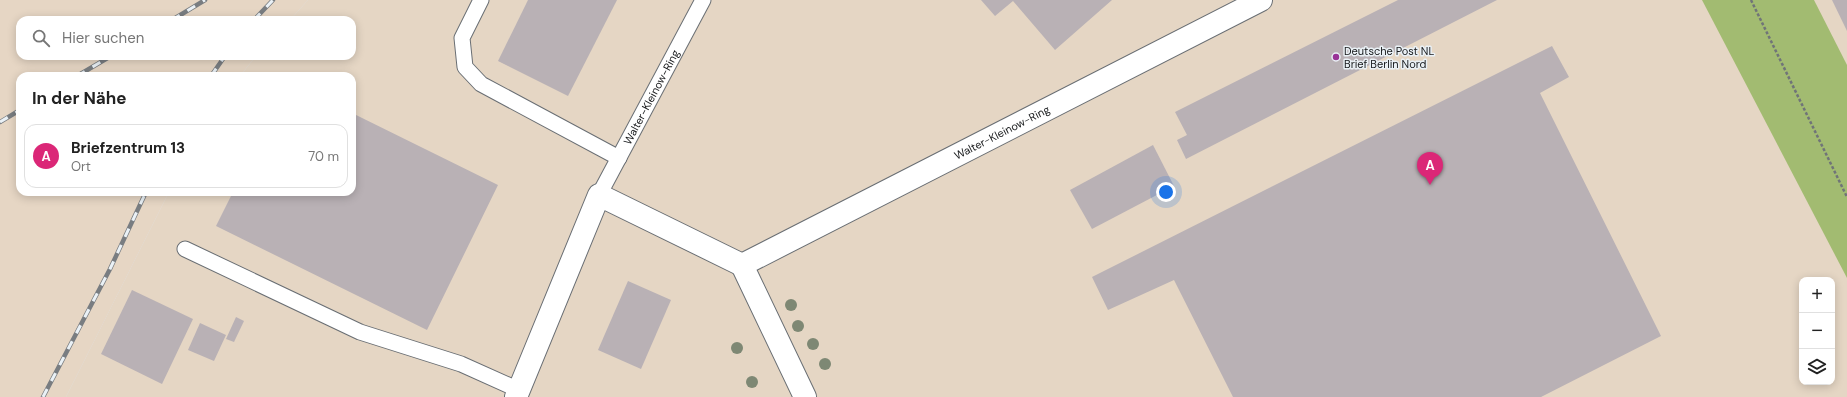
<!DOCTYPE html>
<html lang="de">
<head>
<meta charset="utf-8">
<style>
  :root { --surface:#fff; --page:#f2f2f2; --text:#222; --muted:#767676; --line:#e0e0e0; --accent:#db2777 }
  body { margin:0; font-family:"DM Sans",sans-serif; background:var(--page); color:var(--text) }
  .controls { position:absolute; right:12px; bottom:12px; display:grid; overflow:hidden; border-radius:8px; box-shadow:0 2px 10px #0003 }
  .controls button { width:36px; height:36px; display:grid; place-items:center; padding:0; border:0; border-bottom:1px solid var(--line); background:var(--surface); color:var(--text); font:20px sans-serif }
  .you { position:absolute; left:1166px; top:192px; width:14px; height:14px; margin:-10px; border:3px solid #fff; border-radius:50%; background:#1a73e8; box-shadow:0 0 0 6px #1a73e833 }
  .badge { display:grid; place-items:center; width:26px; height:26px; border-radius:50%; background:var(--accent); color:#fff; font-size:13px; font-weight:700 }
  .pin { position:absolute; translate:-50% -33px; filter:drop-shadow(0 1px 2px #0008) }
  .pin::after { content:''; position:absolute; top:21px; width:14px; height:12px; background:inherit; clip-path:polygon(0 0,100% 0,50% 100%) }
  .list { margin:0; padding:0; list-style:none }
  h2 { display:flex; justify-content:space-between; align-items:center; height:52px; margin:0; padding:0 16px; font-size:17px }
  h2 small { font-size:13px; font-weight:400; color:var(--muted) }
  .list li { display:grid; grid-template-columns:26px 1fr auto; gap:12px; align-items:center; box-sizing:border-box; height:64px; margin:0 8px 8px; padding:0 8px; border:1px solid var(--line); border-radius:12px }
  .list b { display:block; font-size:15px; white-space:nowrap }
  .list p { margin:0; font-size:13px; white-space:nowrap; color:var(--muted) }
  .list em { font-size:13px; font-style:normal; color:var(--muted) }
  .icon { flex:none; width:22px; height:22px; fill:none; stroke:currentColor; stroke-width:2; stroke-linecap:round; stroke-linejoin:round }
  .map { position:relative; flex:none; width:1847px; height:397px; overflow:hidden }
  .search { position:absolute; background:var(--surface); box-shadow:0 2px 10px #0003; left:16px; top:16px; width:340px; height:44px; display:flex; align-items:center; gap:10px; box-sizing:border-box; padding:0 14px; border-radius:12px; color:var(--muted); font-size:15px }
  .panel { position:absolute; background:var(--surface); box-shadow:0 2px 10px #0003; left:16px; top:72px; width:340px; height:124px; border-radius:12px }
  .map>svg:first-child { display:block }
  .commercial { fill:#e5d6c4; fill-rule:evenodd }
  .industrial { fill:#e6d6c4 }
  .green { fill:#a2bb71 }
  .building { fill:#b9b1b5 }
  .lines { fill:none; stroke-linecap:round; stroke-linejoin:round }
  .service-casing { stroke:#696e73; stroke-width:17 }
  .minor-casing { stroke:#696e73; stroke-width:24 }
  .path { stroke:#707478; stroke-width:2.5; stroke-dasharray:3 2; stroke-linecap:butt }
  .service { stroke:#fff; stroke-width:15 }
  .minor { stroke:#fff; stroke-width:22 }
  .rail-casing { stroke:#797d81; stroke-width:4.5 }
  .rail { stroke:#eaf1f6; stroke-width:3; stroke-dasharray:9; stroke-linecap:butt }
  .tree { fill:#7e8874 }
  .poi-dot { fill:#993397; stroke:#eaf1f6; stroke-width:1.5 }
  .labels { text-anchor:middle; stroke-width:3; stroke-linejoin:round; paint-order:stroke }
  .poi-label { font-size:11px; fill:#16181a; stroke:#eaf1f6; text-anchor:start }
  .street-label { font-size:11px; fill:#16181a; stroke:#eaf1f6 }
</style>
</head>
<body>
<div class="map">
<svg width="1847" height="397" viewBox="0 0 1847 397">
  <rect width="100%" height="100%" fill="#dde3e9"/>
  <path class="commercial" d="M308,0H1847V397H66L169,192H352V76H240L256,56H352V20H290ZM1802,280H1832V382H1802Z"/>
  <polygon class="industrial" points="0,0 308,0 290,20 20,20 20,56 256,56 240,76 20,76 20,192 169,192 66,397 0,397"/>
  <polygon class="green" points="1702,0 1814,0 1847,65 1847,278"/>
  <g class="building">
    <polygon points="528,0 617,0 568,96 498,61"/>
    <polygon points="981,0 1112,0 1055,50 1013,1 995,16"/>
    <polygon points="1398,0 1497,0 1186,159 1177,140 1187,135 1175,112"/>
    <polygon points="1832,0 1847,0 1847,31"/>
    <polygon points="1552,46 1569,77 1540,93 1661,336 1541,397 1233,397 1174,280 1108,310 1092,277"/>
    <polygon points="352,113 498,185 427,330 216,226 233,192 352,192"/>
    <polygon points="1153,145 1174,186 1092,229 1070,190"/>
    <polygon points="628,281 671,300 641,369 598,350"/>
    <polygon points="132,290 193,319 162,384 101,354"/>
    <polygon points="236,317 244,321 234,342 226,339"/>
    <polygon points="200,323 226,335 214,361 188,350"/>
  </g>
  <g class="lines">
    <g class="service-casing">
      <g id="service">
        <polyline points="481,0 462,38 465,67 481,84 619,158"/>
        <path id="s1" d="M599,195L703,0"/>
        <polyline points="185,249 360,332 461,364 519,390"/>
      </g>
    </g>
    <g class="minor-casing">
      <g id="minor">
        <polyline points="516,397 599,195 742,265"/>
        <path id="s2" d="M805,397L742,265L1261,0"/>
      </g>
    </g>
    <polyline class="path" points="1751,0 1847,197"/>
    <use href="#service" class="service"/>
    <use href="#minor" class="minor"/>
    <g class="rail-casing">
      <g id="rail">
        <polyline points="172,20 205,0"/>
        <polyline points="254,20 273,0"/>
        <polyline points="77,76 111,56"/>
        <polyline points="211,76 225,56"/>
        <polyline points="0,122 20,110"/>
        <polyline points="43,397 110,269 146,192"/>
      </g>
    </g>
    <use href="#rail" class="rail"/>
  </g>
  <g class="tree">
    <circle cx="791" cy="305" r="6"/>
    <circle cx="798" cy="326" r="6"/>
    <circle cx="813" cy="344" r="6"/>
    <circle cx="737" cy="348" r="6"/>
    <circle cx="825" cy="364" r="6"/>
    <circle cx="752" cy="382" r="6"/>
  </g>
  <circle class="poi-dot" cx="1336" cy="57" r="4"/>
  <g class="labels">
    <g class="poi-label">
      <text x="1344" y="55">Deutsche Post NL<tspan x="1344" dy="13">Brief Berlin Nord</tspan></text>
    </g>
    <g class="street-label">
      <text dy="4" stroke="none"><textPath href="#s1" startOffset="111">Walter-Kleinow-Ring</textPath></text>
      <text dy="4" stroke="none"><textPath href="#s2" startOffset="438">Walter-Kleinow-Ring</textPath></text>
    </g>
  </g>
</svg>
<div class="controls">
<button>+</button>
<button>−</button>
<button><svg class="icon" aria-label="layers" viewBox="0 0 24 24"><path d="M12 4l9 5-9 5-9-5zM3 14l9 5 9-5"/></svg></button>
</div>
<div class="you"></div>
<div class="pin badge" style="left:1430px;top:185px">A</div>
<div class="search"><svg class="icon" aria-label="search" viewBox="0 0 24 24"><circle cx="10" cy="10" r="6"/><path d="M15 15l6 6"/></svg>Hier suchen</div>
<section class="panel">
<h2>In der Nähe<small></small></h2>
<ul class="list">
<li><span class="badge">A</span><div><b>Briefzentrum 13</b><p>Ort</p></div><em>70 m</em></li>
</ul>
</section>
</div>
</body>
</html>
